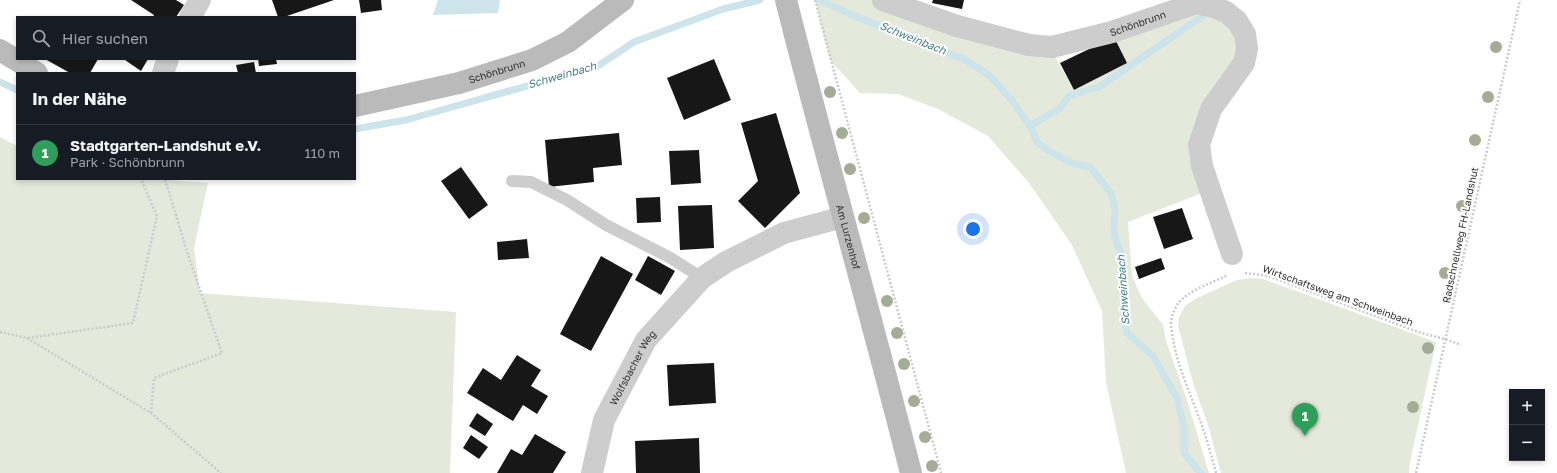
<!DOCTYPE html>
<html lang="de">
<head>
<meta charset="utf-8">
<style>
  :root { --surface:#171b24; --page:#20242c; --text:#f1f3f6; --muted:#9ea1a6; --line:#363941; --accent:#db3d68 }
  body { margin:0; font-family:"Golos Text",sans-serif; background:var(--page); color:var(--text) }
  .controls { position:absolute; right:12px; bottom:12px; display:grid; overflow:hidden; border-radius:0px; box-shadow:0 2px 6px #0003 }
  .controls button { width:36px; height:36px; display:grid; place-items:center; padding:0; border:0; border-bottom:1px solid var(--line); background:var(--surface); color:var(--text); font:20px sans-serif }
  .you { position:absolute; left:973px; top:229px; width:14px; height:14px; margin:-10px; border:3px solid #fff; border-radius:50%; background:#1a73e8; box-shadow:0 0 0 6px #1a73e833 }
  .badge { display:grid; place-items:center; width:26px; height:26px; border-radius:50%; background:var(--accent); color:#fff; font-size:13px; font-weight:700 }
  .pin { position:absolute; translate:-50% -33px; filter:drop-shadow(0 1px 2px #0008) }
  .pin::after { content:''; position:absolute; top:21px; width:14px; height:12px; background:inherit; clip-path:polygon(0 0,100% 0,50% 100%) }
  .list { margin:0; padding:0; list-style:none }
  h2 { display:flex; justify-content:space-between; align-items:center; height:52px; margin:0; padding:0 16px; font-size:17px }
  h2 small { font-size:13px; font-weight:400; color:var(--muted) }
  .list li { display:grid; grid-template-columns:26px 1fr auto; gap:12px; align-items:center; box-sizing:border-box; height:56px; padding:0 16px; border-top:1px solid var(--line) }
  .list b { display:block; font-size:15px; white-space:nowrap }
  .list p { margin:0; font-size:13px; white-space:nowrap; color:var(--muted) }
  .list em { font-size:13px; font-style:normal; color:var(--muted) }
  .icon { flex:none; width:22px; height:22px; fill:none; stroke:currentColor; stroke-width:2; stroke-linecap:round; stroke-linejoin:round }
  .map { position:relative; flex:none; width:1557px; height:473px; overflow:hidden }
  .search { position:absolute; background:var(--surface); box-shadow:0 2px 6px #0003; left:16px; top:16px; width:340px; height:44px; display:flex; align-items:center; gap:10px; box-sizing:border-box; padding:0 14px; border-radius:0px; color:var(--muted); font-size:15px }
  .panel { position:absolute; background:var(--surface); box-shadow:0 2px 6px #0003; left:16px; top:72px; width:340px; height:108px; border-radius:0px }
  .map>svg:first-child { display:block }
  .green { fill:#e5e9dc }
  .water { fill:#cce4ea }
  .lines { fill:none; stroke-linecap:round; stroke-linejoin:round }
  .stream { stroke:#cce4ea; stroke-width:7 }
  .building { fill:#171717 }
  .path { stroke:#cacaca; stroke-width:2.5; stroke-dasharray:2 2; stroke-linecap:butt }
  .lane { stroke:#cdcdcd; stroke-width:12 }
  .street { stroke:#cdcdcd; stroke-width:22 }
  .secondary { stroke:#bababa; stroke-width:22 }
  .tree { fill:#a5ac95 }
  .labels { text-anchor:middle; stroke-width:4; stroke-linejoin:round; paint-order:stroke }
  .street-label { font-size:10px; fill:#303030; stroke:#fff }
  .water-label { font-size:11px; font-style:italic; fill:#427f8d; stroke:#fff }
</style>
</head>
<body>
<div class="map">
<svg width="1557" height="473" viewBox="0 0 1557 473">
  <rect width="100%" height="100%" fill="#fff"/>
  <g class="green">
    <polygon points="815,0 883,0 1054,55 1074,90 1127,63 1114,37 1196,3 1245,34 1205,126 1210,190 1128,222 1132,276 1142,298 1163,325 1166,341 1186,397 1209,473 1126,473 1106,382 1102,311 1072,245 1029,183 988,136 938,109 898,94 860,93 830,60"/>
    <polygon points="0,137 17,146 17,179 157,179 208,183 194,248 200,293 456,312 450,473 0,473"/>
    <polygon points="1250,278 1263,279 1436,342 1409,467 1409,473 1221,473 1208,425 1194,386 1178,326 1179,317 1185,306 1195,299 1237,280"/>
  </g>
  <polygon class="water" points="438,0 500,0 498,13 433,15"/>
  <g class="lines">
    <g class="stream">
      <polyline points="819,0 855,16 963,59 989,75 1010,98 1030,126 1038,143 1049,151 1072,163 1090,167 1111,193 1115,209 1114,232 1117,245 1123,256 1124,279 1123,310 1127,333 1153,356 1177,398 1184,427 1184,453 1201,473"/>
      <polyline points="0,82 17,90"/>
      <polyline points="1030,126 1060,108 1069,96 1099,87 1210,11"/>
      <polyline points="355,129 406,120 598,66 634,42 723,9 760,0"/>
    </g>
  </g>
  <g class="building">
    <polygon points="131,0 176,0 184,5 176,17 153,17 154,15"/>
    <polygon points="272,0 334,0 284,17 278,17"/>
    <polygon points="359,0 381,0 382,10 361,13"/>
    <polygon points="933,0 964,0 962,9 932,3"/>
    <polygon points="1114,37 1127,63 1074,90 1060,63"/>
    <polygon points="45,59 98,59 90,73 70,73"/>
    <polygon points="126,59 148,59 141,71 125,60"/>
    <polygon points="258,59 276,59 277,64 259,66"/>
    <polygon points="714,59 731,100 684,120 667,78"/>
    <polygon points="254,62 256,73 238,73 236,65"/>
    <polygon points="776,113 800,193 765,228 738,201 758,181 741,123"/>
    <polygon points="619,133 622,165 593,168 594,182 549,187 545,140"/>
    <polygon points="699,150 701,183 671,185 669,151"/>
    <polygon points="461,167 488,205 469,219 441,181"/>
    <polygon points="660,197 661,222 637,223 636,198"/>
    <polygon points="712,205 714,248 680,250 678,206"/>
    <polygon points="1182,208 1193,239 1164,249 1153,217"/>
    <polygon points="527,239 529,258 498,260 497,242"/>
    <polygon points="601,256 633,274 591,351 560,334"/>
    <polygon points="648,256 675,271 661,295 635,280"/>
    <polygon points="1161,258 1165,269 1139,279 1135,267"/>
    <polygon points="517,355 541,370 531,386 548,396 537,414 523,405 513,421 467,393 483,368 501,380"/>
    <polygon points="714,363 716,403 669,406 667,365"/>
    <polygon points="477,413 493,424 485,436 469,426"/>
    <polygon points="535,434 566,452 553,473 497,473 511,449 522,455"/>
    <polygon points="471,435 488,447 479,459 463,448"/>
    <polygon points="699,438 700,473 636,473 635,441"/>
  </g>
  <g class="lines">
    <g class="path">
      <polyline points="815,0 941,473"/>
      <polyline points="1245,273 1268,276 1418,332 1445,339 1461,345"/>
      <polyline points="0,332 27,338 151,413 221,473"/>
      <polyline points="28,338 133,323 157,216 141,179"/>
      <polyline points="151,413 154,378 222,353 189,258 165,179"/>
      <path d="M1216,473C1212,458 1208,443 1203,429C1192,396 1173,359 1171,323C1171,317 1175,308 1178,303C1190,290 1211,283 1226,276"/>
      <polyline points="1416,473 1520,0"/>
    </g>
    <polyline class="lane" points="512,181 531,182 567,200 606,225 669,257 702,278"/>
    <g class="street">
      <path id="s1" d="M883,0L957,26L1029,45L1052,47L1112,32L1196,3L1214,7L1226,12L1237,21L1245,34L1247,49L1244,63L1211,109L1199,145L1202,166L1232,254"/>
      <polyline points="190,17 200,0"/>
      <polyline points="163,73 168,59"/>
      <path id="s2" d="M592,473L604,420L646,340L702,278L726,262L784,233L843,217"/>
    </g>
    <g class="secondary">
      <path id="s3" d="M786,0C826,158 871,315 911,473"/>
      <polyline points="0,50 37,73"/>
      <path id="s4" d="M355,106L459,83L532,60L568,42L623,0"/>
    </g>
  </g>
  <g class="tree">
    <circle cx="1496" cy="47" r="6"/>
    <circle cx="830" cy="92" r="6"/>
    <circle cx="1488" cy="97" r="6"/>
    <circle cx="842" cy="133" r="6"/>
    <circle cx="1475" cy="140" r="6"/>
    <circle cx="850" cy="169" r="6"/>
    <circle cx="1462" cy="206" r="6"/>
    <circle cx="864" cy="218" r="6"/>
    <circle cx="1445" cy="273" r="6"/>
    <circle cx="887" cy="301" r="6"/>
    <circle cx="897" cy="333" r="6"/>
    <circle cx="1428" cy="348" r="6"/>
    <circle cx="904" cy="364" r="6"/>
    <circle cx="914" cy="401" r="6"/>
    <circle cx="1413" cy="407" r="6"/>
    <circle cx="925" cy="437" r="6"/>
    <circle cx="932" cy="466" r="6"/>
  </g>
  <g class="labels">
    <g class="street-label">
      <text dy="4" stroke="none"><textPath href="#s1" startOffset="265">Schönbrunn</textPath></text>
      <text dy="4" stroke="none"><textPath href="#s4" startOffset="146">Schönbrunn</textPath></text>
      <text transform="translate(1460 235) rotate(-78)" y="4">Radschnellweg FH-Landshut</text>
      <text dy="4" stroke="none"><textPath href="#s3" startOffset="245">Am Lurzenhof</textPath></text>
      <text transform="translate(1338 295) rotate(20)" y="4">Wirtschaftsweg am Schweinbach</text>
      <text dy="4" stroke="none"><textPath href="#s2" startOffset="114">Wolfsbacher Weg</textPath></text>
    </g>
    <g class="water-label">
      <text transform="translate(913 38) rotate(22)" y="4">Schweinbach</text>
      <text transform="translate(562 75) rotate(-16)" y="4">Schweinbach</text>
      <text transform="translate(1123 290) rotate(-94)" y="4">Schweinbach</text>
    </g>
  </g>
</svg>
<div class="controls">
<button>+</button>
<button>−</button>
</div>
<div class="you"></div>
<div class="pin badge" style="left:1305px;top:436px;background:#2e9e5b">1</div>
<div class="search"><svg class="icon" aria-label="search" viewBox="0 0 24 24"><circle cx="10" cy="10" r="6"/><path d="M15 15l6 6"/></svg>Hier suchen</div>
<section class="panel">
<h2>In der Nähe<small></small></h2>
<ul class="list">
<li><span class="badge" style="background:#2e9e5b">1</span><div><b>Stadtgarten-Landshut e.V.</b><p>Park · Schönbrunn</p></div><em>110 m</em></li>
</ul>
</section>
</div>
</body>
</html>
